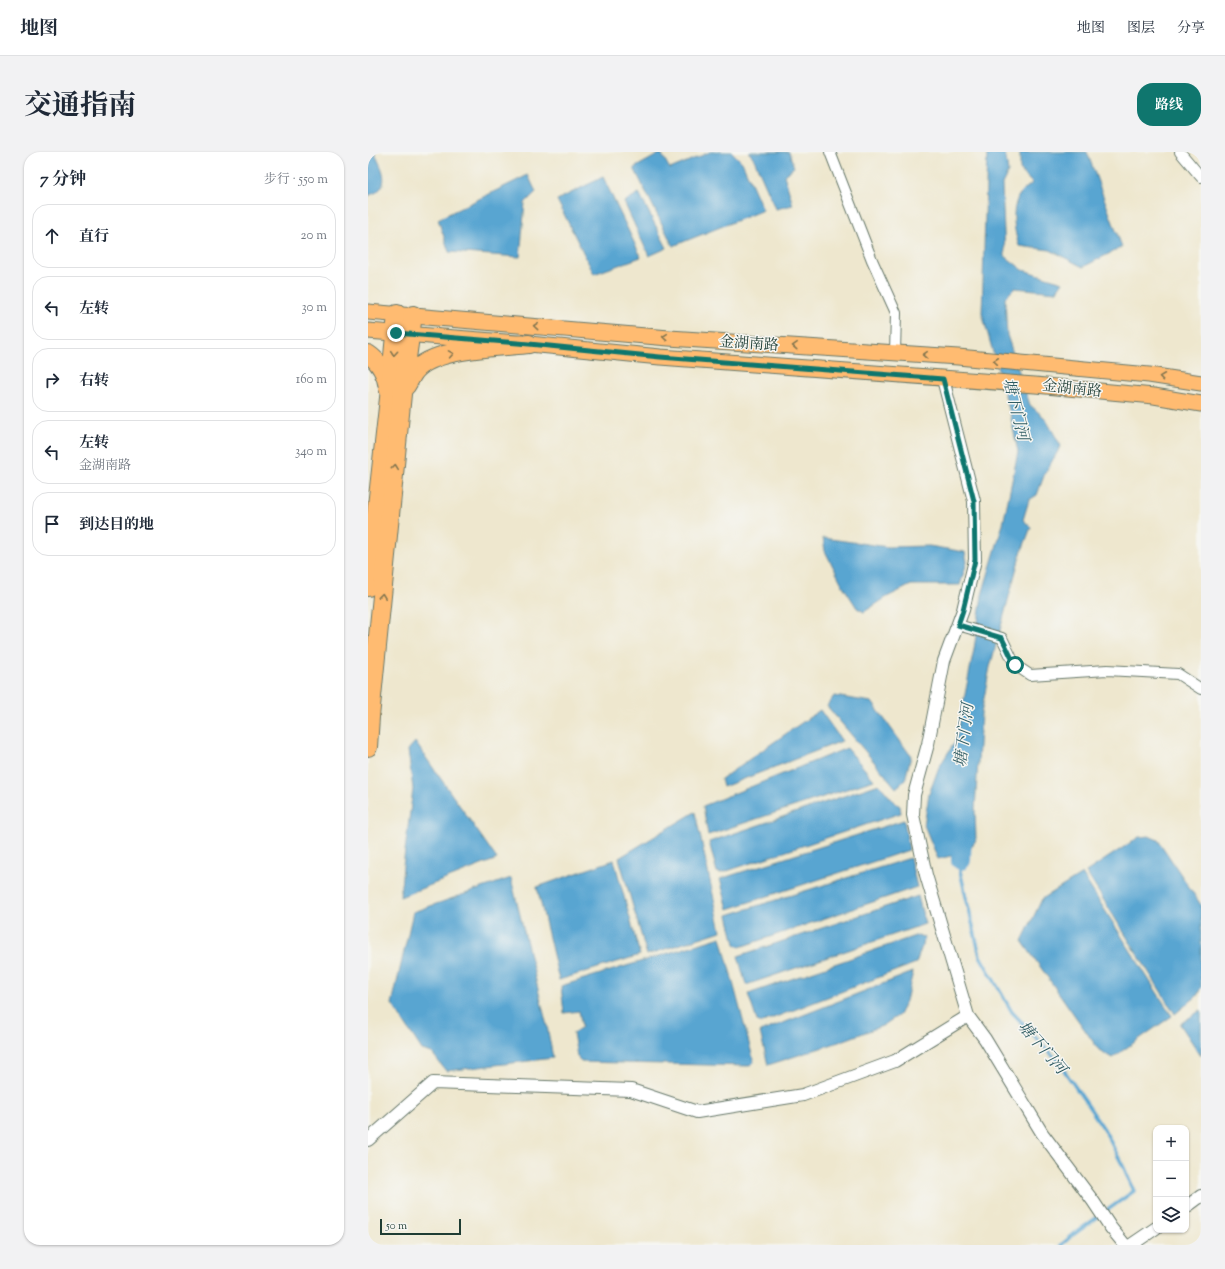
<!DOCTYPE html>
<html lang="zh">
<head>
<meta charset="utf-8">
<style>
  :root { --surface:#fff; --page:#f2f2f3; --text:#1f2937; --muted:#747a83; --line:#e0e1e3; --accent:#0f766e }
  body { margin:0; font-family:"Sorts Mill Goudy","Noto Serif SC",serif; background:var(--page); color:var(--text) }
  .controls { position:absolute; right:12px; bottom:12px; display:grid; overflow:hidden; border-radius:8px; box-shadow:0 1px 3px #0004 }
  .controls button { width:36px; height:36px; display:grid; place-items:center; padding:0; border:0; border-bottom:1px solid var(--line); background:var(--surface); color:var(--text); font:20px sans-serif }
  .scale { position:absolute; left:12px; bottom:10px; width:81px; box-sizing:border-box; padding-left:4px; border:2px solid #1f3d34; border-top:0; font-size:11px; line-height:14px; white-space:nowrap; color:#1f3d34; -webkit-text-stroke:3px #f6f6f2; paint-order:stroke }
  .stop { position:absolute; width:12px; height:12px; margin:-9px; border:3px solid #0f766e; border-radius:50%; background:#fff }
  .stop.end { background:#0f766e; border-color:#fff; box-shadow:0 1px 4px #0008 }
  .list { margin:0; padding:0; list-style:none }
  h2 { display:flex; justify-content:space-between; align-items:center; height:52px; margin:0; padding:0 16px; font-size:17px }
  h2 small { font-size:13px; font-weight:400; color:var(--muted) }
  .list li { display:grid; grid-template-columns:26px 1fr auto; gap:12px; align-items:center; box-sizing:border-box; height:64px; margin:0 8px 8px; padding:0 8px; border:1px solid var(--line); border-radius:16px }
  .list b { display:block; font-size:15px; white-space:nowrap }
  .list p { margin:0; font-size:13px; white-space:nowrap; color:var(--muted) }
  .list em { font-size:13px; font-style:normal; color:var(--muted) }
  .icon { flex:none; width:22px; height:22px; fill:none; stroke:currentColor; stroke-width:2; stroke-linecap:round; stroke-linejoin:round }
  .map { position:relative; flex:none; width:833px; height:1093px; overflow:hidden; border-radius:16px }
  header { display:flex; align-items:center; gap:24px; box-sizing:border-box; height:56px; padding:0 20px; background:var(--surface); border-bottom:1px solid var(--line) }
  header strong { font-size:19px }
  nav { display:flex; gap:22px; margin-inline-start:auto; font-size:14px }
  .intro { display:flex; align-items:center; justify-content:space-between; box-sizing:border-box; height:96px; padding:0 24px }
  h1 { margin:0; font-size:28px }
  .button { padding:10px 18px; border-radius:16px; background:var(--accent); color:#fff; font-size:14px; font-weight:700 }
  main { display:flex; gap:24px; padding:0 24px }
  aside { flex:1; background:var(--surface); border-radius:16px; box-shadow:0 1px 3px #0004 }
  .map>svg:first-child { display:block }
  .water { fill:#58a5d1; stroke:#3c7182 }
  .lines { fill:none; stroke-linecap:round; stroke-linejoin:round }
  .stream { stroke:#58a5d1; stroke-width:3.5 }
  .river { stroke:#58a5d1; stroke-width:20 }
  .minor-casing { stroke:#67786a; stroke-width:12 }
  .tertiary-casing { stroke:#67786a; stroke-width:14 }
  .primary-casing { stroke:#67786a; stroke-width:17 }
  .motorway-casing { stroke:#67786a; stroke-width:20 }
  .minor { stroke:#fff; stroke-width:10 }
  .tertiary { stroke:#fff; stroke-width:12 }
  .primary { stroke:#ffbb71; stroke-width:15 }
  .motorway { stroke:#ffbb71; stroke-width:18 }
  .oneway { stroke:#84764f }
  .route { stroke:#0f766e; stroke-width:5 }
  .labels { text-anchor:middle; stroke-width:3; stroke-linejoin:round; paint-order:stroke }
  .street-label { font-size:15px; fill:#1f3d34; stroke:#f6f6f2 }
  .water-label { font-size:16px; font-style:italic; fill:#305c63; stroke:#f6f6f2 }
</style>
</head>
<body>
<header>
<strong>地图</strong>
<nav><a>地图</a><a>图层</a><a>分享</a></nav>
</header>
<div class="intro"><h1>交通指南</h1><a class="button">路线</a></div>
<main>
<aside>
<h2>7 分钟<small>步行 · 550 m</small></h2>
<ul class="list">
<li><svg class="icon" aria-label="ahead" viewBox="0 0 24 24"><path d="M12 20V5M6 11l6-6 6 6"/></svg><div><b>直行</b></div><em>20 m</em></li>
<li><svg class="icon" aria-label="left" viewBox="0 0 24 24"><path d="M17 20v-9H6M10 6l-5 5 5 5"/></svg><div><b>左转</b></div><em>30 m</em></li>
<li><svg class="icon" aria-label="right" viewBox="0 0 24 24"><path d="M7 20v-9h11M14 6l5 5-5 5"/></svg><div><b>右转</b></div><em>160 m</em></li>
<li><svg class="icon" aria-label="left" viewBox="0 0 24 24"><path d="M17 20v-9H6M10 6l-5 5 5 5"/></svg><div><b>左转</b><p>金湖南路</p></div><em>340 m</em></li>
<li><svg class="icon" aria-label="arrive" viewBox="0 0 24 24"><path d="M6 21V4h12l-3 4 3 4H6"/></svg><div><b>到达目的地</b></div></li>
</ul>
</aside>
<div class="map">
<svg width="833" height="1093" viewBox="0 0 833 1093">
  <rect width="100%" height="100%" fill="#f6f6f2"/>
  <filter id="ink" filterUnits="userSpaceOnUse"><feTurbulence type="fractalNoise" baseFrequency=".025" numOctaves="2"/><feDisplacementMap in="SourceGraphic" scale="8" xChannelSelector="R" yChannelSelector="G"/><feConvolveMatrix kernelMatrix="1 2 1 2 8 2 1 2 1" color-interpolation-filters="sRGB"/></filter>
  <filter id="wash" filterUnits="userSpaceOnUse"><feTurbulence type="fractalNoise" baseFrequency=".012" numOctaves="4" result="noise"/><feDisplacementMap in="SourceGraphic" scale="16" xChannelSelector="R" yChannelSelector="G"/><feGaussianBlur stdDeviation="0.9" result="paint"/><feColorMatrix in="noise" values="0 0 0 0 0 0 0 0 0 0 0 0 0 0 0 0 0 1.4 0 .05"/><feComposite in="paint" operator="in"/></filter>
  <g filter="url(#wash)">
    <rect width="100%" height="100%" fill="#eee7ce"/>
    <g class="water">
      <path d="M0,0H6C11,11 22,27 11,38C9,41 3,42 0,44Z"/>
      <polygon points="342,0 364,0 374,10 395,58 305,94 266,16 293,1 302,17"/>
      <polygon points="380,0 421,0 426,15 416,23 425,53 408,57 385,5"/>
      <polygon points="619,0 637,0 640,20 634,32 637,104 655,118 695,130 688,140 647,136 637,146 639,183 662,253 677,266 693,294 677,321 669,343 661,348 655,368 663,375 652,404 622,515 613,562 607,657 608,688 600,700 570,707 556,673 561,642 571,615 588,588 606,497 614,443 635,372 650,300 642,261 614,161"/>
      <path d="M652,0H719L754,95L715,115L682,98L651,94C646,79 643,60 650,45C653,39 660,35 664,31L652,18Z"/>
      <polygon points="160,23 168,40 157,51 152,105 81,100 70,67"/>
      <polygon points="235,25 273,105 226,122 189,48"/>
      <polygon points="271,41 299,96 281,104 256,50"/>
      <polygon points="455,386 520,395 561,394 597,400 599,410 592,433 543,433 519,445 496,460 489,456 475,434 457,399"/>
      <polygon points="466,544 504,550 543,604 537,628 528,636 459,554"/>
      <polygon points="452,558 474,589 355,635 353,627"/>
      <polygon points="47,590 129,707 32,745 35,714 45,637 40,598"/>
      <polygon points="479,596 506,628 340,683 335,654"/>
      <polygon points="511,632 526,650 532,654 533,661 353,721 349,720 341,690"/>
      <polygon points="327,660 353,779 279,803 251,706"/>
      <polygon points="536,668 541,698 360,757 352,727"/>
      <polygon points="781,684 790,688 833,753 833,835 829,844 807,862 718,720 771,685"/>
      <polygon points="542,706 549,735 372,795 367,792 360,763"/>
      <polygon points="246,708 272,803 191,828 169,735"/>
      <polygon points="714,722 804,864 744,906 731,898 654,789 674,747"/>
      <polygon points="143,726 179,874 185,906 78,919 64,901 54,898 24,852 45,760"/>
      <polygon points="550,744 557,772 378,833 370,804"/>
      <polygon points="550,783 557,786 548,811 392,871 389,869 380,842"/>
      <polygon points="353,785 386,910 381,914 213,910 209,904 205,881 214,875 211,859 196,861 193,834"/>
      <polygon points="545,820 538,849 531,863 514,874 468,891 400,913 392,880"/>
      <polygon points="833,858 833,904 812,872"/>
    </g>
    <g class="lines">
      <polyline class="stream" points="593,708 592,719 612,804 644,860 689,908 736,977 756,1016 766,1039 706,1082 693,1093"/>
      <polyline class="river" points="593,708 594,674"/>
    </g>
  </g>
  <g filter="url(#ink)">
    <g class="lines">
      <g class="minor-casing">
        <g id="minor">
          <polyline points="462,0 504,108 528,161 527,201"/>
          <polyline points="812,0 833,25"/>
          <polyline points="590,473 634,486 647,513 662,523 739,518 810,522 833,537"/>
        </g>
      </g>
      <g class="tertiary-casing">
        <g id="tertiary">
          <polyline points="575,227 606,349 607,408 595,458 576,509 560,592 546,643 545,663 558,723 600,864 617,887 674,981 725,1049 743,1076 757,1093"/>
          <polyline points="0,988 65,931 263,938 329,960 435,943 527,909 600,864"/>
          <polyline points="818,1055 833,1044"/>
          <polyline points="763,1093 788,1076"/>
        </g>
      </g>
      <g class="primary-casing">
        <g id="primary">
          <polyline points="0,160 301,186 590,205 781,223 833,231"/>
          <polyline points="0,179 161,192 292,205 667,233 786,244 833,252"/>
        </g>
      </g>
      <g class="motorway-casing">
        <g id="motorway">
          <path d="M0,202C12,210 18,221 20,236"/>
          <path d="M38,234C42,228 44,221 50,216C71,196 132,195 161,192"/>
          <polyline points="0,435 21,246 29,162"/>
          <polyline points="0,595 2,565 34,242 45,163"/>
        </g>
      </g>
      <use href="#minor" class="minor"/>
      <use href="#tertiary" class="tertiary"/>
      <use href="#primary" class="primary"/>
      <use href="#motorway" class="motorway"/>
    </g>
    <defs><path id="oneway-chevron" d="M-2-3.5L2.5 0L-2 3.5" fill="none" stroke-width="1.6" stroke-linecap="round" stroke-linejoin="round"/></defs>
    <g class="oneway">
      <use href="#oneway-chevron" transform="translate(168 174) rotate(-175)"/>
      <use href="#oneway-chevron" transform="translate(297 185) rotate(-175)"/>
      <use href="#oneway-chevron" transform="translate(427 194) rotate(-176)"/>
      <use href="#oneway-chevron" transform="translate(26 201) rotate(95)"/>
      <use href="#oneway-chevron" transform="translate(83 202) rotate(-10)"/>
      <use href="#oneway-chevron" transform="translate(557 203) rotate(-176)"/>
      <use href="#oneway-chevron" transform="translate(628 209) rotate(-174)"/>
      <use href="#oneway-chevron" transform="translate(794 225) rotate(-172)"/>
      <use href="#oneway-chevron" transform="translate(27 315) rotate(-84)"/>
      <use href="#oneway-chevron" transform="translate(14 444) rotate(-84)"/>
    </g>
  </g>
  <g class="lines" filter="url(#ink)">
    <polyline class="route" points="28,181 161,192 292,205 575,227 606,349 607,408 595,458 590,473 634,486 647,513"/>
  </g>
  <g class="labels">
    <g class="street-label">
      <text transform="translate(381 191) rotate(4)" y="5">金湖南路</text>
      <text transform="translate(704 236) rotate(6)" y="5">金湖南路</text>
    </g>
    <g class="water-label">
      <text transform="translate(649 257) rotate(76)" y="6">塘下门河</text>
      <text transform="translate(595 583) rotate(-83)" y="6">塘下门河</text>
      <text transform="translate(675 895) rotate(49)" y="6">塘下门河</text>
    </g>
  </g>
</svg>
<div class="controls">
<button>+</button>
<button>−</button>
<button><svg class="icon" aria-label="layers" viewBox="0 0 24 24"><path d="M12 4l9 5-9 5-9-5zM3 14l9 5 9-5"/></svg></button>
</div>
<div class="scale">50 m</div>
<div class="stop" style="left:647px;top:513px"></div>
<div class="stop end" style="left:28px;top:181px"></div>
</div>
</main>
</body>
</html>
